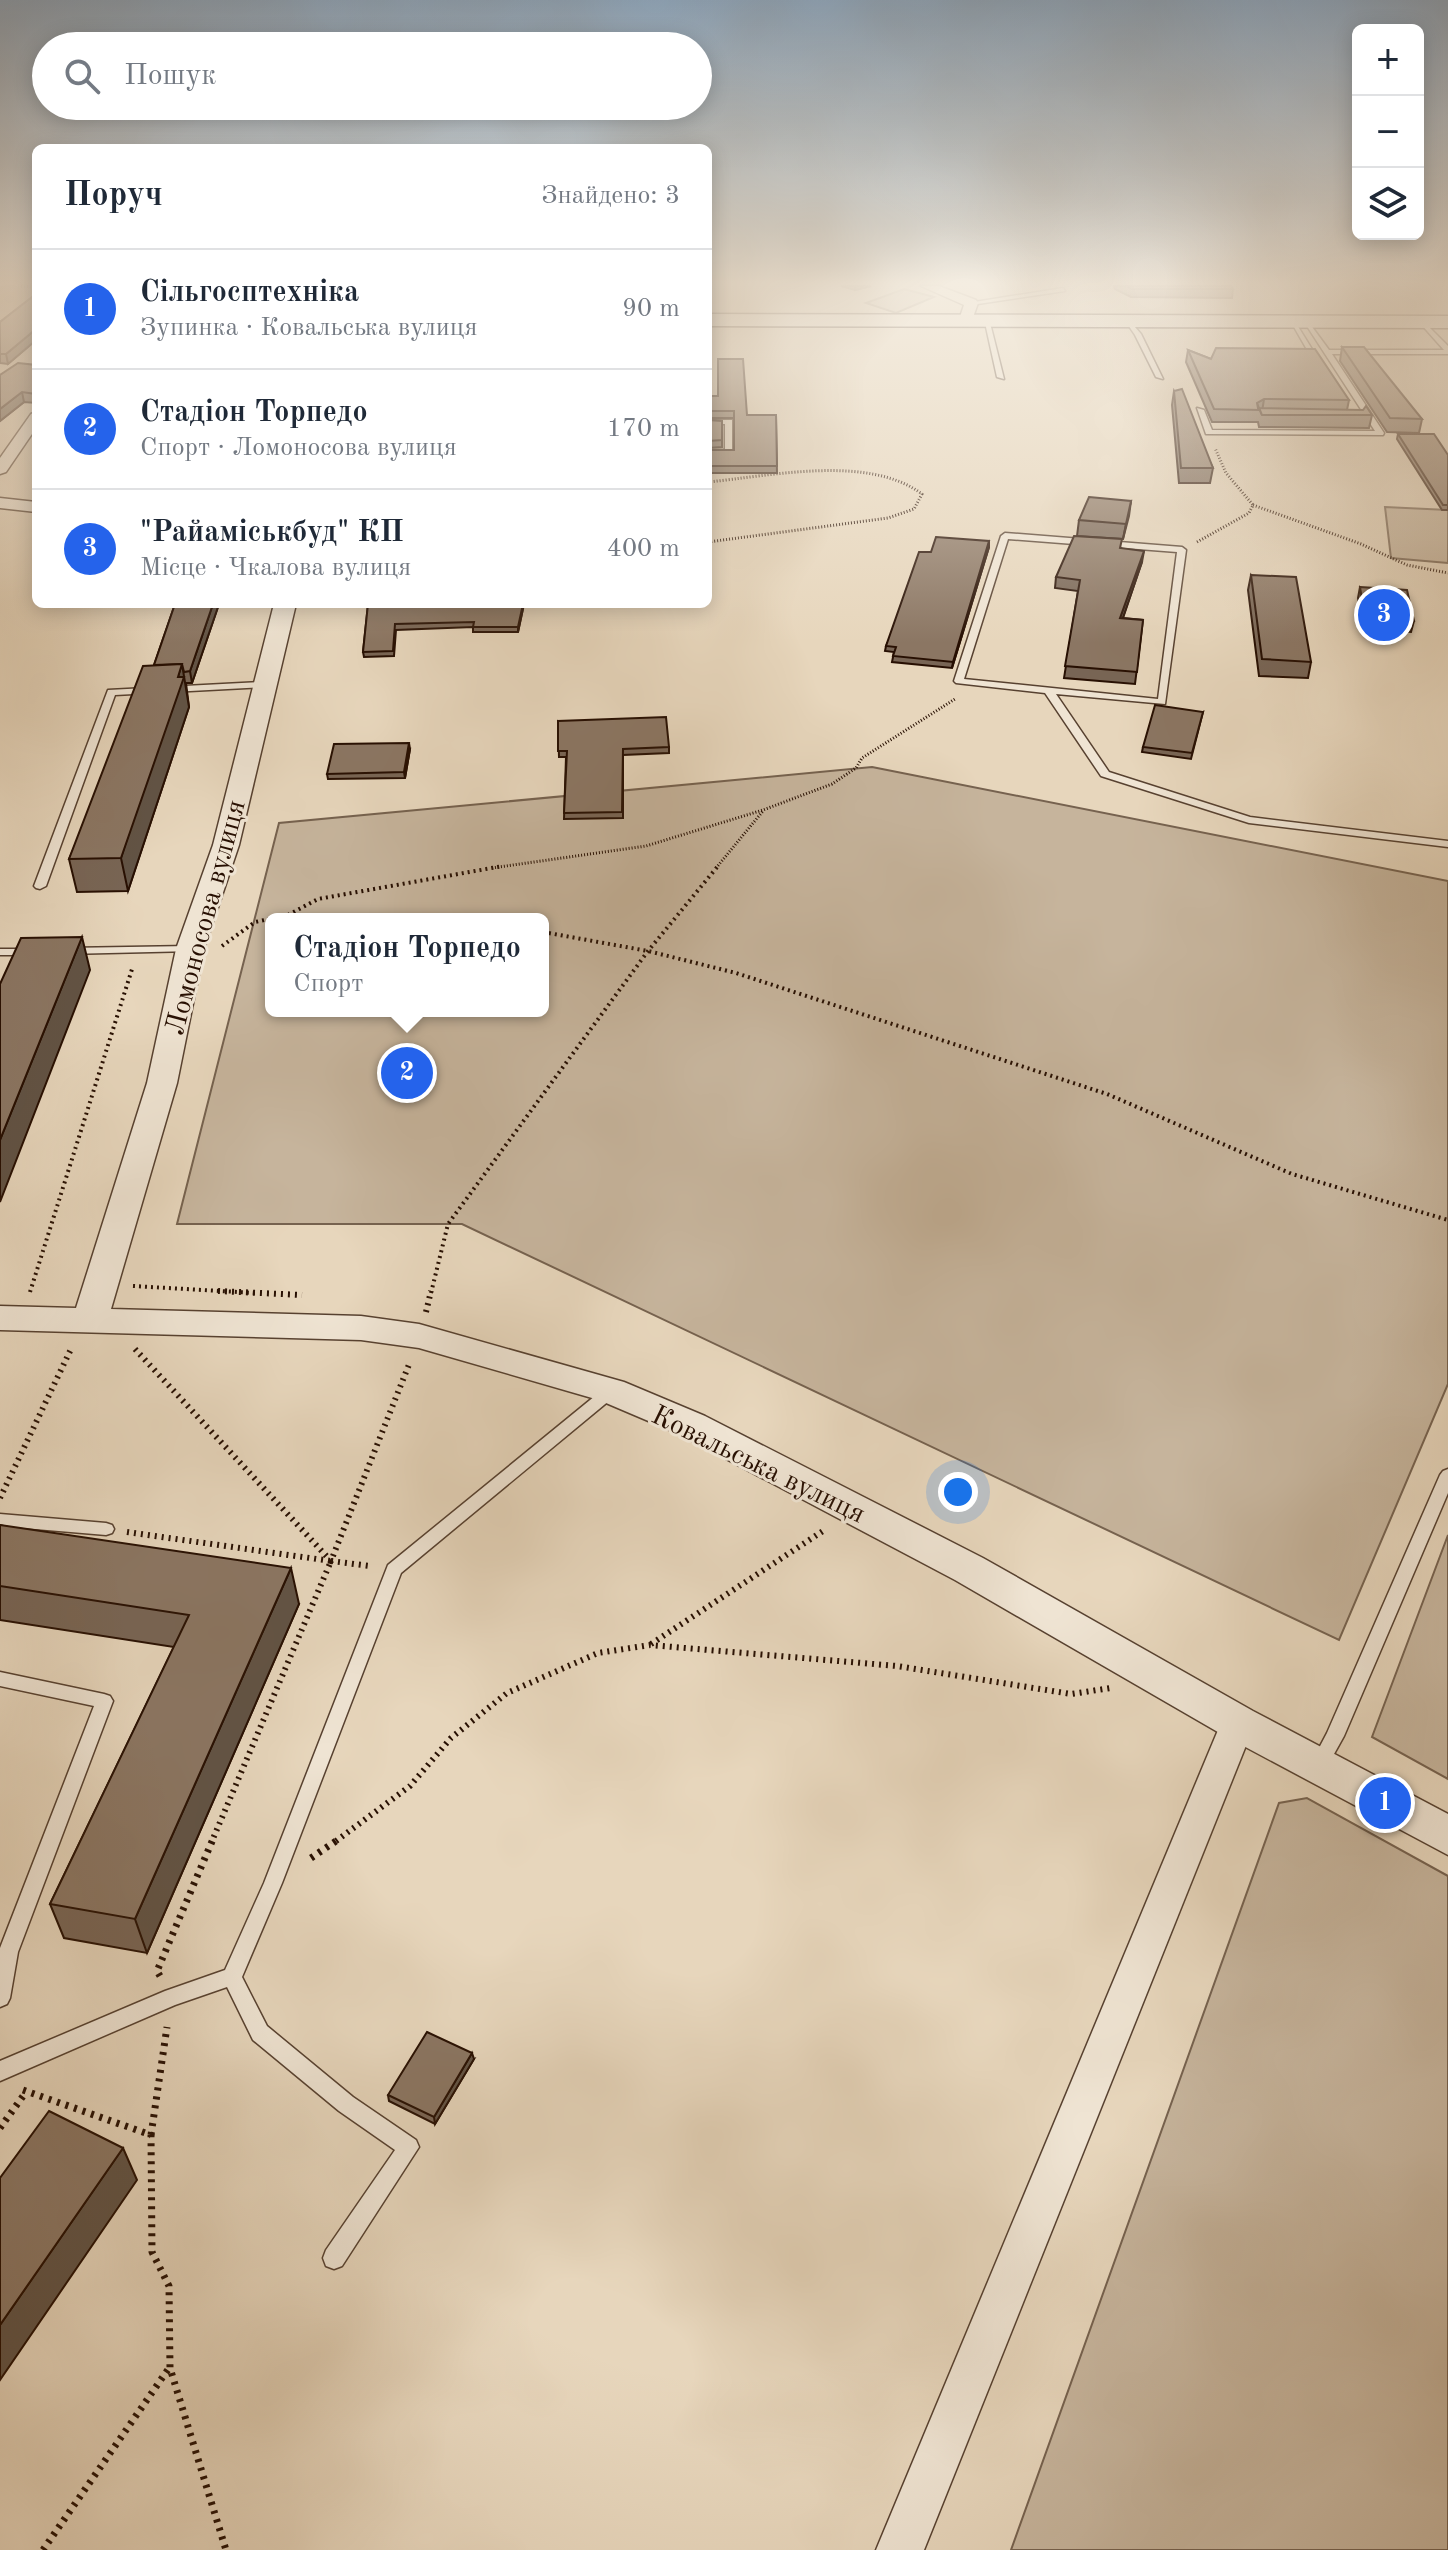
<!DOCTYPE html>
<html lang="uk">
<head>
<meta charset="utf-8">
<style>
  :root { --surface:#fff; --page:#f2f2f3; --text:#1f2937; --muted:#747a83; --line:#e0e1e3; --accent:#2563eb }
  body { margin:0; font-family:"Old Standard TT",serif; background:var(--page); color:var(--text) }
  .controls { position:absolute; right:24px; top:24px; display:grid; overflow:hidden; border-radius:12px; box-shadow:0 4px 20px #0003 }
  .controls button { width:72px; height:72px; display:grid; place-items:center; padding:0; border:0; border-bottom:2px solid var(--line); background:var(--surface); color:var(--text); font:40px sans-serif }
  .you { position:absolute; left:958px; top:1492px; width:28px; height:28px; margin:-20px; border:6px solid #fff; border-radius:50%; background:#1a73e8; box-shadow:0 0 0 12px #1a73e833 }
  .badge { display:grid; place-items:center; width:52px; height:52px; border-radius:50%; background:var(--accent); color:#fff; font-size:26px; font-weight:700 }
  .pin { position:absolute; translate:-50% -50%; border:4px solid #fff; box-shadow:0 2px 8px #0006 }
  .popup { position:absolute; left:265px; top:913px; width:284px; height:104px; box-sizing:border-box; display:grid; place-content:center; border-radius:12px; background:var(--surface); filter:drop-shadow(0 2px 6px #0005); font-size:26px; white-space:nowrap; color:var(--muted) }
  .popup b { font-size:30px; color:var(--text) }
  .popup::after { content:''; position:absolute; left:50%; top:100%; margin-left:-16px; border:16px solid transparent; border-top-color:var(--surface) }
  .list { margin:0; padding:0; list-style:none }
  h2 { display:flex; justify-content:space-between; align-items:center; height:104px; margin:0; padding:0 32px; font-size:34px }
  h2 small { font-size:26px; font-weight:400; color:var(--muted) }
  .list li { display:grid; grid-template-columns:52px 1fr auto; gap:24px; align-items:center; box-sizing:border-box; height:120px; padding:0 32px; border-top:2px solid var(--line) }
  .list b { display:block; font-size:30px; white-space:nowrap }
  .list p { margin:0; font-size:26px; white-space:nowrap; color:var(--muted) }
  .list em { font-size:26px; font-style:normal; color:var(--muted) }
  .icon { flex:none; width:44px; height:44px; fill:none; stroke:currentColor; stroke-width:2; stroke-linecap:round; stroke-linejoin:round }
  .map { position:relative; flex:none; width:1448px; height:2550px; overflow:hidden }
  .search { position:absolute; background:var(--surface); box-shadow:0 4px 20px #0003; left:32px; top:32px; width:680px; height:88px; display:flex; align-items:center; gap:20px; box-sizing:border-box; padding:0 28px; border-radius:44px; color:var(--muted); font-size:30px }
  .panel { position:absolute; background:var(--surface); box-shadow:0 4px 20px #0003; left:32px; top:144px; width:680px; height:464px; border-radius:12px }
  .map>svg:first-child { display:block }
  .green { fill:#c6b49c; stroke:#76624f; stroke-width:2; fill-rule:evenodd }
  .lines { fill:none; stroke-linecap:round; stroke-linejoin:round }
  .service-casing { stroke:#574130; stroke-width:3 }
  .minor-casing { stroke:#574130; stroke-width:3 }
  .tertiary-casing { stroke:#574130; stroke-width:3 }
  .secondary-casing { stroke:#270f02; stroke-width:3 }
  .path-far3 { stroke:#270f02; stroke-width:3; stroke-dasharray:1 2; stroke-linecap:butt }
  .path-far2 { stroke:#270f02; stroke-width:4; stroke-dasharray:2 4; stroke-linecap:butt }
  .path-far1 { stroke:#270f02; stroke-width:6; stroke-dasharray:2 5; stroke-linecap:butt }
  .path { stroke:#270f02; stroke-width:7; stroke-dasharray:3 6; stroke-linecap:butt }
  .service { fill:#efe4d3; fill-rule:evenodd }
  .minor { fill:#efe4d3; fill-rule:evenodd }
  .tertiary { fill:#efe4d3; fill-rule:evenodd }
  .secondary { fill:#efe4d3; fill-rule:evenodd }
  .wall { fill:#786555; stroke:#270f02; stroke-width:2 }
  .shaded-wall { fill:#615345; stroke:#270f02; stroke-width:2 }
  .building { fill:#8b7663; stroke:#270f02; stroke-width:2 }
  .labels { text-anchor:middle; stroke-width:6; stroke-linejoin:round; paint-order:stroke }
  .street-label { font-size:28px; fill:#270f02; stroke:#efe4d3 }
</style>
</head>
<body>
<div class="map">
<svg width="1448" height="2550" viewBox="0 0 1448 2550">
  <rect width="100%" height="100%" fill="#e7d6bc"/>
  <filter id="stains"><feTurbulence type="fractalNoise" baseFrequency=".0025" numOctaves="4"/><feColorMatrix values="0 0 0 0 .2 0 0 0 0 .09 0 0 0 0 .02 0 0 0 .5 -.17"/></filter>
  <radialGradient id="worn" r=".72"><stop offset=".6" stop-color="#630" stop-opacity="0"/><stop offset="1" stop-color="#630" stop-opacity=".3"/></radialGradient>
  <g class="green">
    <polygon points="904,289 934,297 896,313 866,303"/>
    <polygon points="1385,507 1448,510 1448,563 1391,558"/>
    <path d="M872,767L1448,881V1384L1339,1640L462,1224H177L279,823ZM271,919H543V1011H271Z"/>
    <polygon points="1448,1535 1448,1779 1372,1737"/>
    <polygon points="1307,1798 1448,1876 1448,2550 1011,2550 1279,1803"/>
  </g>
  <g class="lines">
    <g class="service-casing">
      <g id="service">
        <polygon points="1063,288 1065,291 971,305 968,303"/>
        <polygon points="984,318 989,319 1004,379 997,377"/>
        <polygon points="1124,319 1128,319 1141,334 1163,379 1156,377 1135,335"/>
        <polygon points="1290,320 1294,320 1323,367 1317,367"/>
        <polygon points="1303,320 1307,320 1329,350 1444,350 1420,323 1422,320 1448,346 1448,354 1332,354 1384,433 1383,435 1206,434 1197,408 1204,410 1212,430 1375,431"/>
        <polygon points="708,420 732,420 732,454 708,454 708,450 725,450 725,424 708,424"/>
        <path d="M1005,533L1182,547L1186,550L1165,704L1056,694L1109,772L1250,817L1448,841V847L1249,823L1101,776L1045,693L956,683L954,681L1001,536ZM1008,539L1177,552L1158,699L964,679Z"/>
        <polygon points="263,682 266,683 266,687 115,695 46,886 40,889 36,888 34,886 108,690"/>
        <polygon points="190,946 194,947 194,951 66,954 60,951 66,948"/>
        <polygon points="0,949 33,949 39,952 33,955 0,955"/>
        <polygon points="611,1386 616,1387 618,1391 616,1395 401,1573 282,1883 242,1977 267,2026 353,2097 416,2140 419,2147 342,2266 334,2269 326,2266 323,2258 326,2250 395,2150 339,2111 253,2040 227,1987 175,2005 0,2081 0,2061 165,1991 225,1970 264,1883 388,1565 606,1387"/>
        <polygon points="1448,1469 1448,1493 1344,1736 1324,1772 1318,1774 1312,1772 1309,1767 1327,1733 1440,1475 1443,1471"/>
        <polygon points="0,1514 106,1523 112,1525 114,1529 112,1533 106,1535 0,1526"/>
        <polygon points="0,1672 104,1694 110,1696 113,1701 18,1952 10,1998 7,2004 0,2007 0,1948 94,1706 0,1686"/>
      </g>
    </g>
    <g class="minor-casing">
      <g id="minor">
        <polygon points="921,286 939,286 976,300 978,303 971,323 959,320 964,305"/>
        <polygon points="36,412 36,428 6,472 0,474 0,458 31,414"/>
        <polygon points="0,498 36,502 36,512 0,508"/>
        <polygon points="1238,1709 1250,1713 1255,1723 924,2550 876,2550 1221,1723 1226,1713"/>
      </g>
    </g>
    <g class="tertiary-casing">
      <polygon id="tertiary" points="274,604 296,604 239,845 204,949 177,1083 111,1309 361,1316 419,1324 624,1382 705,1416 983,1558 1253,1711 1448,1814 1448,1855 1223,1735 955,1580 679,1434 599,1400 419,1348 361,1340 0,1330 0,1306 76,1308 147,1083 176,949 213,845"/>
    </g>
    <g class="secondary-casing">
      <polygon id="secondary" points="708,314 1448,316 1448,328 708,326"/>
    </g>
    <g class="path-far3">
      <polyline points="18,286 36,287"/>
      <path d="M708,482C771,476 868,454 922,494L914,509L888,518L708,542"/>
      <polyline points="1253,505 1361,544 1407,565 1448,573"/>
      <polyline points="1197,542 1249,513 1253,505 1226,473 1215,448"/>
      <polyline points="492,868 646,846 763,810 832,784 856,768 862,758 955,699"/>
      <polyline points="716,868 763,811"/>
    </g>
    <g class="path-far2">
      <polyline points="288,915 318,899 503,866"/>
      <polyline points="543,932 648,951 736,973 1107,1094 1292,1174 1448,1220"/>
      <polyline points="222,946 255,922 288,915 376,919"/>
      <polyline points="133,1286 255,1293"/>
      <polyline points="30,1292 133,966"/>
      <polyline points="431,1293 448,1224 648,951 718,866"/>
    </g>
    <g class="path-far1">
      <polyline points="218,1291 302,1295"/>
      <polyline points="426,1312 431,1291"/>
      <polyline points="135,1349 331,1561 410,1362"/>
      <polyline points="0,1498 71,1349"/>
      <polyline points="127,1532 331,1561 212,1841"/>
      <polyline points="331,1561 370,1566"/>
      <polyline points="651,1644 826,1529"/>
      <polyline points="336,1841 410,1786 451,1738 507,1693 598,1653 650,1645 897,1666 1071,1694 1111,1688"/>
    </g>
    <g class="path">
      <polyline points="311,1858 339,1839"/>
      <polyline points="160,1976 157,1971 213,1839"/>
      <polyline points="23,2090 151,2135 152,2252 169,2286 170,2368 226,2550"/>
      <polyline points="0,2128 26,2092"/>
      <polyline points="151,2135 167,2027"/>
      <polyline points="43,2550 169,2368"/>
    </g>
    <use href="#service" class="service"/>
    <use href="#minor" class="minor"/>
    <use href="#tertiary" class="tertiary"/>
    <use href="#secondary" class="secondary"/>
  </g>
  <g class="wall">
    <polygon points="841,286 871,286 855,290"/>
    <polygon points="1114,286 1231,286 1233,289 1232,298 1131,297 1115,289"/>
    <polygon points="36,294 36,340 8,364 0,363 0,322"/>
    <polygon points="1342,347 1422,419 1419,433 1387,432 1340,361"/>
    <polygon points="1188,350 1211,359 1349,400 1347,410 1372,415 1369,428 1259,427 1258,422 1212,422 1186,362"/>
    <polygon points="36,365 36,403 24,402 0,421 0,375"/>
    <polygon points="1174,391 1213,468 1210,483 1179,483 1172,405"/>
    <polygon points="708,396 747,415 776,415 777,473 708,473 708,450 734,450 734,418 708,418"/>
    <polygon points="708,420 722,421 722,447 708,448"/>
    <polygon points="1398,434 1448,455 1448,510 1442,510 1397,439"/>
    <polygon points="1131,501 1123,539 1077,536 1079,520"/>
    <polygon points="989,541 989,547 952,668 892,662 894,652 885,651 886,646 931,552"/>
    <polygon points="1121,548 1142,562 1123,618 1143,620 1135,684 1064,678 1078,591 1055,588 1056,577"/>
    <polygon points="1251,575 1311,662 1308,678 1259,676 1248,590"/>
    <polygon points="1360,587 1414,621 1411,632 1363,629 1358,598"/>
    <polygon points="175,604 219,604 192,683 186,683 189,707 128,891 77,892 69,859 154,665"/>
    <polygon points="368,604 524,604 518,632 473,632 473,627 396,630 394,656 364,657 363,652"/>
    <polygon points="1203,712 1191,759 1142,752 1143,747"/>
    <polygon points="558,721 669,747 669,753 623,755 623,818 564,819 566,757 559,757"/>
    <polygon points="410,749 405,778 328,779 327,774"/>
    <polygon points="0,1525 299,1604 147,1953 64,1938 50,1904 174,1647 0,1620"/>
    <polygon points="474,2059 435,2124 389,2101 388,2095"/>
  </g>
  <g class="shaded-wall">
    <polygon points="855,286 871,286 855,290"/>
    <polygon points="36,329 36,340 8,364 6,354"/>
    <polygon points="22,392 24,402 0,421 0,409"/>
    <polygon points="1264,399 1262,412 1261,413 1257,403"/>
    <polygon points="1131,501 1129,516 1123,539 1126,524"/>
    <polygon points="989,541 989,547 952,668 953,662"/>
    <polygon points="1144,551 1142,562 1119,629 1120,618"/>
    <polygon points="213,604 219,604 192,683 190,671"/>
    <polygon points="523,604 524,604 518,632 518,627"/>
    <polygon points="182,664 189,707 128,891 121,858"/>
    <polygon points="409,743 410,749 405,778 404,772"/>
    <polygon points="82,937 90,970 0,1202 0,1140"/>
    <polygon points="291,1568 299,1604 147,1953 135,1919"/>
    <polygon points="472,2053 474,2059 435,2124 434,2117"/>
    <polygon points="123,2148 137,2180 0,2380 0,2325"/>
  </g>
  <g class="building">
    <polygon points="1125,286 1231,286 1233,289 1132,289"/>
    <polygon points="36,294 36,329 6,354 0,354 0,322"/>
    <polygon points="1342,347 1364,347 1422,419 1390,418"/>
    <polygon points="1216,348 1315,349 1349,400 1264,399 1257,403 1258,408 1363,410 1366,406 1372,415 1262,415 1260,410 1214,409 1188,350 1211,359"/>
    <polygon points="718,359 743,359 747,415 776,415 777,466 708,466 708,450 734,450 734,411 708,411 708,396 718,396"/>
    <polygon points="18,363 36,365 36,394 22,392 0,409 0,375"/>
    <polygon points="1182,389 1213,468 1181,468 1174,391"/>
    <polygon points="708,420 722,421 722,440 708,441"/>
    <polygon points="1398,434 1434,434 1448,455 1448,505 1443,505"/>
    <polygon points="1089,497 1131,501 1126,524 1079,520"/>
    <polygon points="1074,536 1122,539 1120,548 1144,551 1120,618 1143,620 1137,672 1065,666 1080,580 1056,577"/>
    <polygon points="936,537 989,541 953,662 893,656 896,647 886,646 919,552 931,552"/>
    <polygon points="1251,575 1296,577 1311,662 1262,659"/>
    <polygon points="1360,587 1407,590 1414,621 1365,618"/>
    <polygon points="175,604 213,604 190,671 184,672 182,664 154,665"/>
    <polygon points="368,604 523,604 518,627 473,627 474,622 395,624 393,651 363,652"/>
    <polygon points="182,664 178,677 184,677 121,858 69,859 143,666"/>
    <polygon points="1155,705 1203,712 1192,753 1143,747"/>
    <polygon points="666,717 669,747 623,749 622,812 564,813 567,751 558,751 558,721"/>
    <polygon points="409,743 404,772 327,774 334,744"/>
    <polygon points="82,937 0,1140 0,984 21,938"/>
    <polygon points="0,1525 291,1568 135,1919 50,1904 189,1615 0,1586"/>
    <polygon points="427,2032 472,2053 434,2117 388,2095"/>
    <polygon points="49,2111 123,2148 0,2325 0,2178"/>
  </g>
  <linearGradient id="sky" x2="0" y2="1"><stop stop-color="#8da6bd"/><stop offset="0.44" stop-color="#f4ede1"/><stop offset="1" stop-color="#f4ede1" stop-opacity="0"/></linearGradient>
  <rect width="1448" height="643" fill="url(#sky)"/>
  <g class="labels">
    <g class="street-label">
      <text transform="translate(204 917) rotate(-75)" y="10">Ломоносова вулиця</text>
      <text transform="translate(759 1463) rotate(26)" y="10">Ковальська вулиця</text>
    </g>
  </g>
  <rect width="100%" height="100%" filter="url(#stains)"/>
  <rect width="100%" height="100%" fill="url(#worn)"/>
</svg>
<div class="controls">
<button>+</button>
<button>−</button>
<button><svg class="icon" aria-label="layers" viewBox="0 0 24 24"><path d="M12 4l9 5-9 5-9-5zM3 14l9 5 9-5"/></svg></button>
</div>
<div class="you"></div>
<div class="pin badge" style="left:1385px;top:1803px">1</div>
<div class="pin badge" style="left:407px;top:1073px">2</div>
<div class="popup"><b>Стадіон Торпедо</b>Спорт</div>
<div class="pin badge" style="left:1384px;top:615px">3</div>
<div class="search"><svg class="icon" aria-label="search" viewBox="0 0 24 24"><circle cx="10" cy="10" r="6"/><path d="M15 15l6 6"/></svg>Пошук</div>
<section class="panel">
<h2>Поруч<small>Знайдено: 3</small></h2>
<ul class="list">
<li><span class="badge">1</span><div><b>Сільгосптехніка</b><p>Зупинка · Ковальська вулиця</p></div><em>90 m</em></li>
<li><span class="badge">2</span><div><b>Стадіон Торпедо</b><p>Спорт · Ломоносова вулиця</p></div><em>170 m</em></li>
<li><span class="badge">3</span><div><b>&quot;Райаміськбуд&quot; КП</b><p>Місце · Чкалова вулиця</p></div><em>400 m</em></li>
</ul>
</section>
</div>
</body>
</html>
